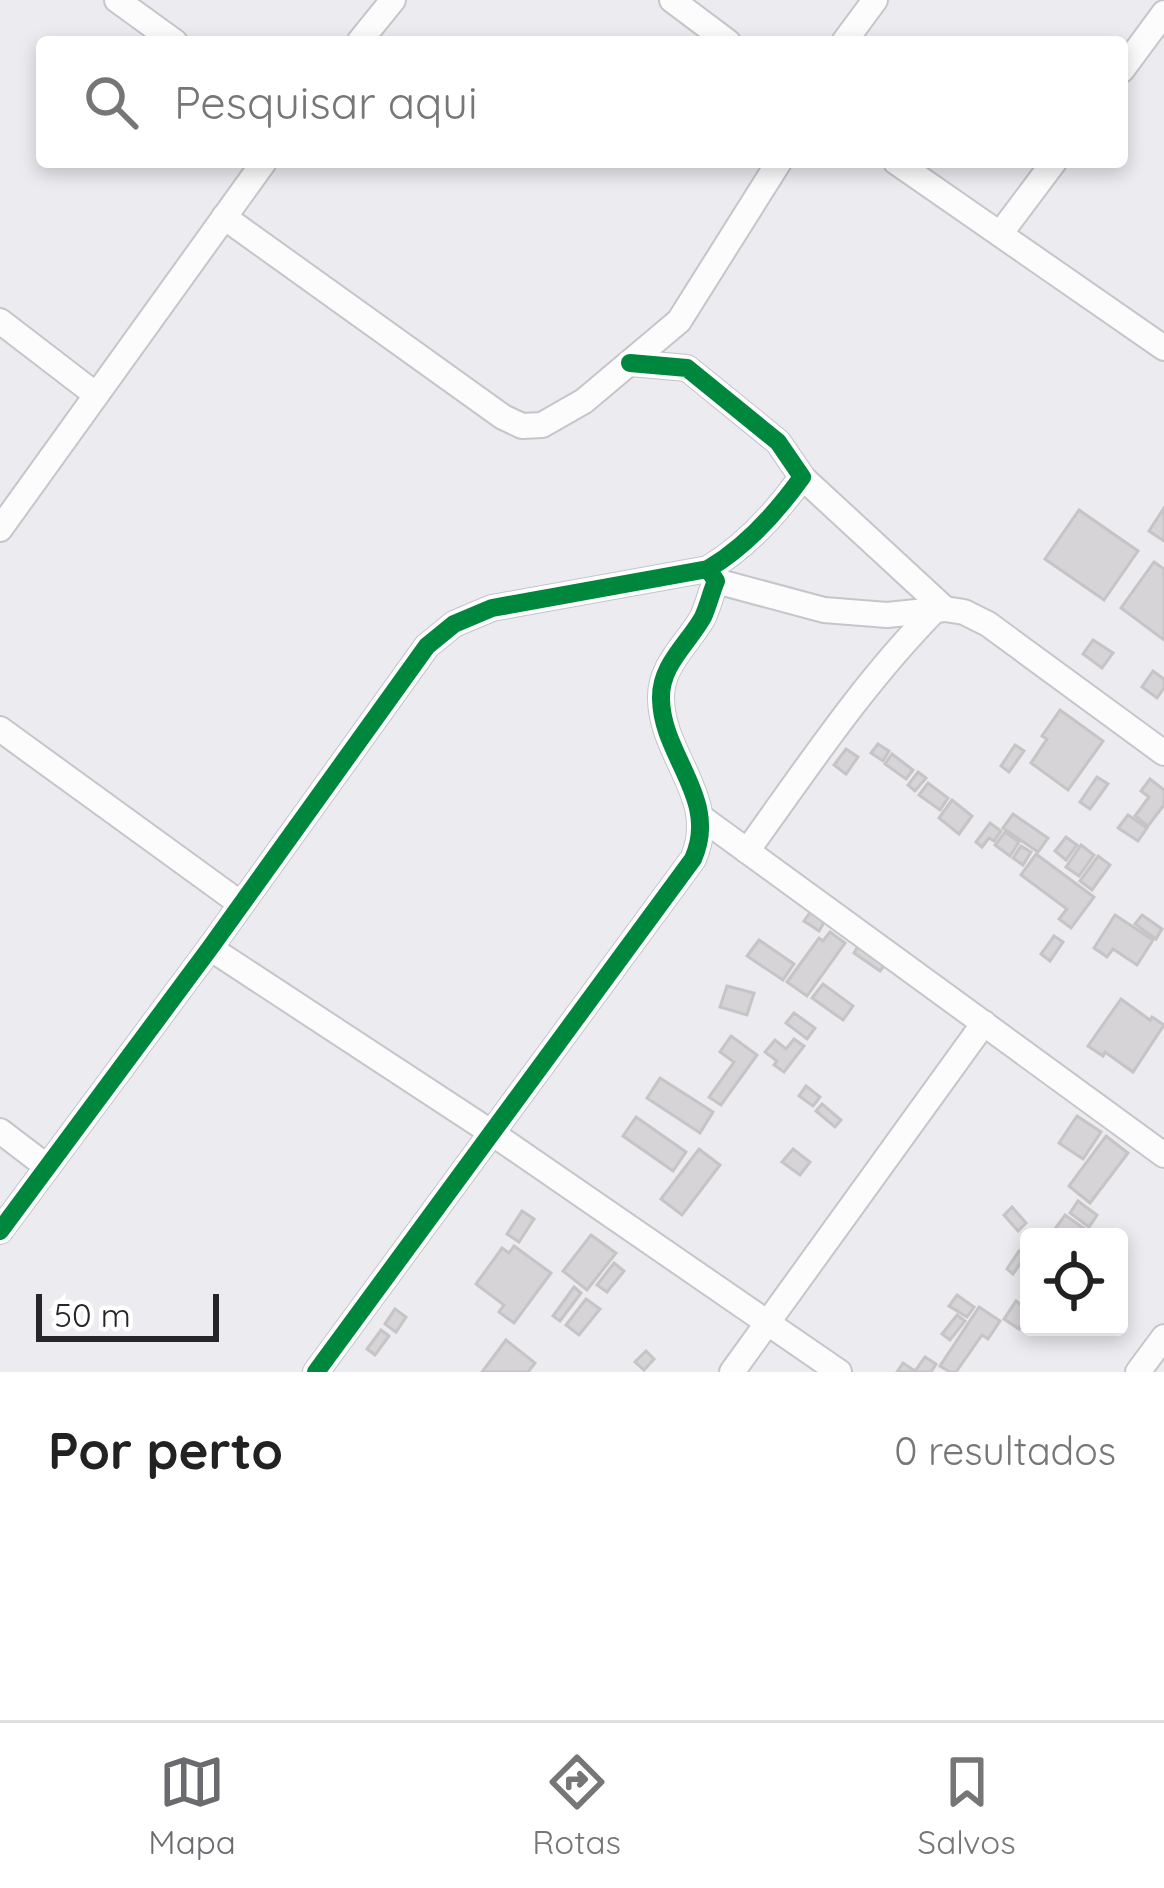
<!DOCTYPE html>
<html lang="pt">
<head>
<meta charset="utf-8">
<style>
  :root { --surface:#fff; --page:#f6f6f6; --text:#222; --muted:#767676; --line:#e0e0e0; --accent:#6b6b6f }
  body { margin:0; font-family:Quicksand,sans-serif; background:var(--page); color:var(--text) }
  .controls { position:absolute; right:36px; bottom:36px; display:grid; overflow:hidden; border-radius:12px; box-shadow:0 6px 18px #0003 }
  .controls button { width:108px; height:108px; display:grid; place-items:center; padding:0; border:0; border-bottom:3px solid var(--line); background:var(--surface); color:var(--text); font:60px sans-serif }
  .scale { position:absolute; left:36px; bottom:30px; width:183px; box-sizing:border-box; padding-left:12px; border:6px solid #26262a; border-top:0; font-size:33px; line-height:42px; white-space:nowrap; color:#26262a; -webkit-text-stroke:9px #fff; paint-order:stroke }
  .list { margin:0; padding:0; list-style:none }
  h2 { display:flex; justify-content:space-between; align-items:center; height:156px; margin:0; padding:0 48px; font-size:51px }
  h2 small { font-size:39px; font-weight:400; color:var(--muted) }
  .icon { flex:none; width:66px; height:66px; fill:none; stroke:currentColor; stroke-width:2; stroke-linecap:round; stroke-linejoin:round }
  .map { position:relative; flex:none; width:1164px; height:1372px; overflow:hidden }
  .search { position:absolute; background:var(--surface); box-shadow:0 6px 18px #0003; left:36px; right:36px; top:36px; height:132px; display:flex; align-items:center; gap:30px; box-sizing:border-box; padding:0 42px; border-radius:12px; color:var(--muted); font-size:45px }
  .sheet { height:348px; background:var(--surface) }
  nav { display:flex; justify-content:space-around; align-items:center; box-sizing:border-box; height:168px; border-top:3px solid var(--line); background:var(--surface); font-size:33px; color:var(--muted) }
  nav a { display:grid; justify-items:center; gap:6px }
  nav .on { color:var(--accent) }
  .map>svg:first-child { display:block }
  .building { fill:#d6d4d6; stroke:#c6c4c5; stroke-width:3 }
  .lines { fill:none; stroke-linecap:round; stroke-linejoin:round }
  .street-casing { stroke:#c5c5ca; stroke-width:28 }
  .street { stroke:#fcfcfd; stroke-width:24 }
  .cycleway-casing { stroke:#fff; stroke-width:26 }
  .cycleway { stroke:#00873e; stroke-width:18 }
</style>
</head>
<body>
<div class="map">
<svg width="1164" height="1372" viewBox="0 0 1164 1372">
  <rect width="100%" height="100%" fill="#ebebf0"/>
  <g class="building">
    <polygon points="1164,508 1164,541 1149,531"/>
    <polygon points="1079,510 1138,551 1104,600 1045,559"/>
    <polygon points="1154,562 1164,569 1164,640 1121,608"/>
    <polygon points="1093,640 1113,653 1102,668 1083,654"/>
    <polygon points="1153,671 1164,679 1164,688 1157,698 1142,687"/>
    <polygon points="1060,710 1103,741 1068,790 1031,763 1047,739 1042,736"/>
    <polygon points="878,744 889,751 883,761 871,753"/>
    <polygon points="1015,745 1024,751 1009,772 1001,766"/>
    <polygon points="846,749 858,757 846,774 834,765"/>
    <polygon points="892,754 913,770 906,779 885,764"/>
    <polygon points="918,772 926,778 915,791 908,785"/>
    <polygon points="1097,777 1108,784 1090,809 1080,802"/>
    <polygon points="1150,779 1164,790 1164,805 1148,826 1135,816 1149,797 1141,791"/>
    <polygon points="928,783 948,798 940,810 919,795"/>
    <polygon points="952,800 972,816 959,834 939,818"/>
    <polygon points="1013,814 1048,838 1038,852 1003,828"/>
    <polygon points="1128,815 1147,828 1138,841 1118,828"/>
    <polygon points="990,823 1001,831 994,841 989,838 982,847 976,842"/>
    <polygon points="1005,832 1019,842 1010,856 995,845"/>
    <polygon points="1066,837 1077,845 1066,860 1055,851"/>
    <polygon points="1081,845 1094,855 1079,876 1066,867"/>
    <polygon points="1021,846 1031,852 1023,865 1013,858"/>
    <polygon points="1036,854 1094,897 1071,928 1059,919 1067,909 1021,875"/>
    <polygon points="1098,856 1110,865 1092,890 1080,881"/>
    <polygon points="811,911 825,921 819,931 804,921"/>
    <polygon points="1115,915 1153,940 1137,965 1113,949 1107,957 1094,948"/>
    <polygon points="1142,915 1162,929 1156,939 1135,924"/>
    <polygon points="830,932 845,943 807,996 787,982 819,938 823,941"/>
    <polygon points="1054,936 1063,942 1050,961 1041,954"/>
    <polygon points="759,940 794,964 783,980 747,956"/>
    <polygon points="860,943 887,962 880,971 854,953"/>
    <polygon points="823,984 853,1006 843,1020 812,998"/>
    <polygon points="727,986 754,993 747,1015 720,1007"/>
    <polygon points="1121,999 1150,1020 1152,1017 1164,1025 1133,1072 1105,1052 1103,1056 1088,1046"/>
    <polygon points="794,1013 815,1028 807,1039 786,1023"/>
    <polygon points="731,1036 757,1055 721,1105 709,1097 734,1062 720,1052"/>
    <polygon points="794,1039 804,1046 784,1072 774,1065 777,1061 765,1052 775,1040 786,1049"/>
    <polygon points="660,1078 713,1112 700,1133 647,1098"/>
    <polygon points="806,1086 820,1097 813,1106 799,1096"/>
    <polygon points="822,1104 841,1120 835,1127 816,1111"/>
    <polygon points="1077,1116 1101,1132 1083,1159 1059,1143"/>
    <polygon points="636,1117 686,1152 673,1171 623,1136"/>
    <polygon points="1106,1136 1128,1153 1090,1203 1069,1186"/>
    <polygon points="699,1149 720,1165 682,1215 661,1199"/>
    <polygon points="793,1149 810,1162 800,1175 782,1162"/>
    <polygon points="1078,1201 1097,1215 1089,1227 1070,1213"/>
    <polygon points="1012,1207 1026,1223 1018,1231 1004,1215"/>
    <polygon points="522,1211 534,1219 519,1242 507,1234"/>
    <polygon points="1065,1215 1089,1232 1085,1237 1049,1237"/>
    <polygon points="591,1235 616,1253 587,1290 563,1271"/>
    <polygon points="514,1246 551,1273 514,1323 499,1312 504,1305 476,1284 502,1248 509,1253"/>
    <polygon points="1019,1251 1026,1255 1013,1274 1007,1269"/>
    <polygon points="614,1263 624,1271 607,1292 597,1285"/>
    <polygon points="574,1287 581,1293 560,1321 553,1316"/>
    <polygon points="957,1295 974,1307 967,1317 949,1306"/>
    <polygon points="586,1299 600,1309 579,1335 566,1325"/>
    <polygon points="1016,1301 1029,1311 1019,1329 1004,1319"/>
    <polygon points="979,1307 1000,1321 988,1339 982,1335 956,1372 950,1372 940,1366"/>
    <polygon points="395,1309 406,1317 396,1332 385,1324"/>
    <polygon points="957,1315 965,1321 950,1340 942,1334"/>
    <polygon points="381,1330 389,1336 375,1355 367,1349"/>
    <polygon points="506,1340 535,1363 528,1372 482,1372"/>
    <polygon points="646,1351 654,1359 644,1370 635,1362"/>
    <polygon points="925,1357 936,1364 931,1372 897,1372 903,1363 915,1371"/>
  </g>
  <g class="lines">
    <g class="street-casing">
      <g id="street">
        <polyline points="117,0 175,42"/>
        <polyline points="672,0 728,42"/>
        <polyline points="359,42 393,0"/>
        <polyline points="844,42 875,0"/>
        <polyline points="1122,70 1164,13"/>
        <polyline points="896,162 1164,348"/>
        <polyline points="224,217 503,417 522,426 542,425 584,401 679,321 779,162"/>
        <polyline points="1000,234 1054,162"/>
        <polyline points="0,321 95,394"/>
        <polyline points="802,477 945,609"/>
        <polyline points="0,529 264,162"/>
        <polyline points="710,571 716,581 824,610 887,615 945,609 964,612 988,624 1164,753"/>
        <polyline points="0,729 241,904"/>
        <polyline points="702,818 1164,1155"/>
        <path d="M747,851C807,768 863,683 935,610"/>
        <polyline points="210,948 492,1133 839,1372"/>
        <polyline points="0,1131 46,1166"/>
        <path d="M0,1231L210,948L427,646L454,624L492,608L708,569C745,547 777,512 802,477L778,442L687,368L630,363"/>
        <path d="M316,1372L693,859C720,799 662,757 661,699C660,665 688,644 703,617C708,606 711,593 716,581"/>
        <polyline points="732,1372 984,1023"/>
        <polyline points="1138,1372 1164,1337"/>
      </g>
    </g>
    <use href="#street" class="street"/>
    <g class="cycleway-casing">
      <g id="cycleway">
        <path d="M0,1231L210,948L427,646L454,624L492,608L708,569C745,547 777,512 802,477L778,442L687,368L630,363"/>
        <path d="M316,1372L693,859C720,799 662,757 661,699C660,665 688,644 703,617C708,606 711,593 716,581L708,569"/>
      </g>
    </g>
    <use href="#cycleway" class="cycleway"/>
  </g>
</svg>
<div class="controls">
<button><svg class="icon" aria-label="locate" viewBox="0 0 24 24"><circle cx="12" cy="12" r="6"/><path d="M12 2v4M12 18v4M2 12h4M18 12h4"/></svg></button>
</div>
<div class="scale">50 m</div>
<div class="search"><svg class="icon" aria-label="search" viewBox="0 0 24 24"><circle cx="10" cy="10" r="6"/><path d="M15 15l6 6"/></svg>Pesquisar aqui</div>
</div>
<section class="sheet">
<h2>Por perto<small>0 resultados</small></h2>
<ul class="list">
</ul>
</section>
<nav>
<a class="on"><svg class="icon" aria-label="map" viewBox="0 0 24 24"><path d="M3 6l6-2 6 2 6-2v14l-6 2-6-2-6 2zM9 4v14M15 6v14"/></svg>Mapa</a>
<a><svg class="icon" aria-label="directions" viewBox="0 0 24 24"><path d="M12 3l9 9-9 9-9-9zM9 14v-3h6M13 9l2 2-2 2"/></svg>Rotas</a>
<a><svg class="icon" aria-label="saved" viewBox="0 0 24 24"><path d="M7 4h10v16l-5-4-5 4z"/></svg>Salvos</a>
</nav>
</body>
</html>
